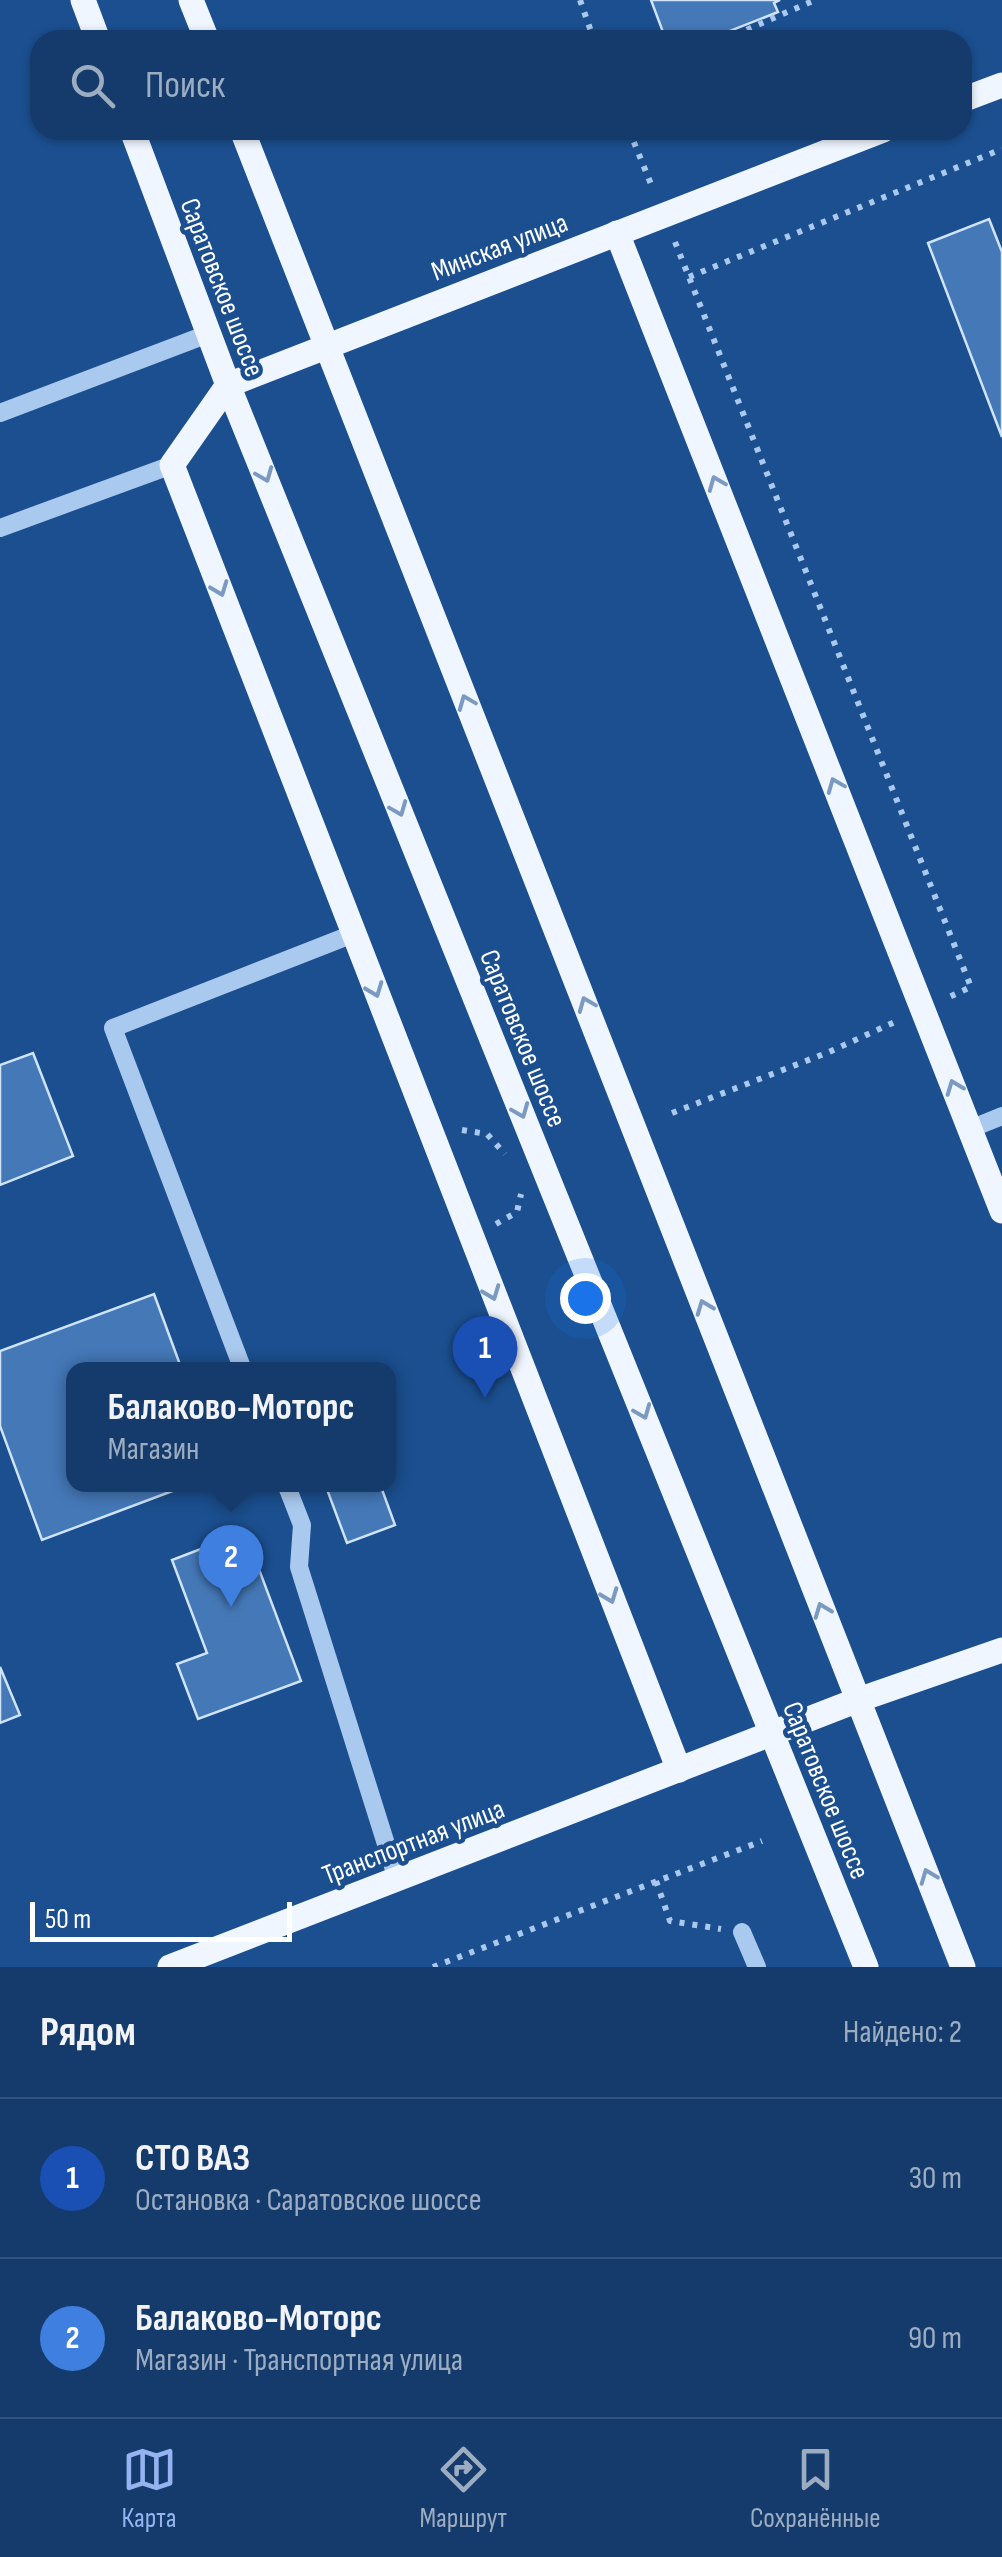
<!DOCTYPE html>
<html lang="ru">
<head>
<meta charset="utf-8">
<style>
  :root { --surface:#143b6b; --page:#1d4271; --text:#f1f3f6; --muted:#9dadc1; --line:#33557e; --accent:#95b2f1 }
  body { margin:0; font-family:"Sofia Sans Condensed",sans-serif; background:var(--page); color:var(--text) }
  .scale { position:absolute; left:30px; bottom:25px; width:262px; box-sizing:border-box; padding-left:10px; border:5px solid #fff; border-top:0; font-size:28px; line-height:35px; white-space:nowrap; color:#fff; -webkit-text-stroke:8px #1b4f8f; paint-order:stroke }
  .you { position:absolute; left:585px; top:1298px; width:35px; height:35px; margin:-25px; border:8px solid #fff; border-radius:50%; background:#1a73e8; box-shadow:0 0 0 15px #1a73e833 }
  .badge { display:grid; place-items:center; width:65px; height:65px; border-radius:50%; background:var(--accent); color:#fff; font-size:32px; font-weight:700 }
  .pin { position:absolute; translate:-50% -82px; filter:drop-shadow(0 2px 5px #0008) }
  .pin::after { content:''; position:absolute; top:52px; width:35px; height:30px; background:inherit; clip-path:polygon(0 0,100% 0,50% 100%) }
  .popup { position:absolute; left:66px; top:1362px; width:330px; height:130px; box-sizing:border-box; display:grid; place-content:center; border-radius:20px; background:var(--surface); filter:drop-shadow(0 2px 8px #0005); font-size:32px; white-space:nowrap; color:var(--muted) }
  .popup b { font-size:38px; color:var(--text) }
  .popup::after { content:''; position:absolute; left:50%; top:100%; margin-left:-20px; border:20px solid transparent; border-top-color:var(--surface) }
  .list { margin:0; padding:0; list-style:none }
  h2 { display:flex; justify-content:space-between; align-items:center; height:130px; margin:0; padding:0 40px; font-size:42px }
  h2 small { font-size:32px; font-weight:400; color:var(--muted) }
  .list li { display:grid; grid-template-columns:65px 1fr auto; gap:30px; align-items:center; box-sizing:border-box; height:160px; padding:0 40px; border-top:2px solid var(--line) }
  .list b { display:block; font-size:38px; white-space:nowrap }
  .list p { margin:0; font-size:32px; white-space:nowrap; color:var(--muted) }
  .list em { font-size:32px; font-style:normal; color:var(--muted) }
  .icon { flex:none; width:55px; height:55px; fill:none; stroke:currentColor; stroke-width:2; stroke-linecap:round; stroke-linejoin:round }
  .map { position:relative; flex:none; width:1002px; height:1967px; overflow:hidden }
  .search { position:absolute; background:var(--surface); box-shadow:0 2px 8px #0004; left:30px; right:30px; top:30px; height:110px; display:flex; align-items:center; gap:25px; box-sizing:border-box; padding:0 35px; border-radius:30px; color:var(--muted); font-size:38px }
  .sheet { height:450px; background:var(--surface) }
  nav { display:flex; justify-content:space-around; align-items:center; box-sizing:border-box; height:140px; border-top:2px solid var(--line); background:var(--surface); font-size:28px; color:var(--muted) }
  nav a { display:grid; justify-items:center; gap:5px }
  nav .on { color:var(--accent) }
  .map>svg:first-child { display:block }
  .building { fill:#4478b7; stroke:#cfe3fa; stroke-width:2.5 }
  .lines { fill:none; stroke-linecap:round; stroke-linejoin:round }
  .path { stroke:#a9c9ee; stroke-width:6; stroke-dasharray:5 8; stroke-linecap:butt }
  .minor { stroke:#a9c9ee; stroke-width:18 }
  .major { stroke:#f0f6ff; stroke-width:25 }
  .oneway { stroke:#7b9ac1 }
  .labels { text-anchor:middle; stroke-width:9; stroke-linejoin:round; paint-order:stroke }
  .street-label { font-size:28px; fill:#fff; stroke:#1b4f8f }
</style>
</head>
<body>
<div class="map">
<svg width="1002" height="1967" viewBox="0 0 1002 1967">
  <rect width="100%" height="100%" fill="#1b4f8f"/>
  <g class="building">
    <polygon points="651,0 780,0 774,3 778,12 707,40 666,40"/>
    <polygon points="989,219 1002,252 1002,437 928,243"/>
    <polygon points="33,1053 73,1156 0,1185 0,1065"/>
    <polygon points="154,1294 182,1370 74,1370 74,1484 191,1484 42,1540 0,1426 0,1351"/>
    <polygon points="325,1484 380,1484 395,1525 347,1543"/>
    <polygon points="245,1532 301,1681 198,1719 177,1664 207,1653 172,1560"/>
    <polygon points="0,1667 20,1715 0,1723"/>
  </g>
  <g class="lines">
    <g class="path">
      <polyline points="580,0 594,40"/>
      <polyline points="723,40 815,0"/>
      <polyline points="629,130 653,189"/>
      <polyline points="675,242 971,987 947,998"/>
      <polyline points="689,277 1002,149"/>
      <polyline points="672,1113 829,1052 899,1020"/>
      <polyline points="462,1130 487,1134 505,1154"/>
      <polyline points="496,1224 517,1212 521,1194"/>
      <polyline points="656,1881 670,1921 721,1929"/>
      <polyline points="433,1967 762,1841"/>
    </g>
    <g class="minor">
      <polyline points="0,413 208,334"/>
      <polyline points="0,528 172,465"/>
      <polyline points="970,1129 1002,1116"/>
      <polyline points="243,1370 113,1028 353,934"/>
      <polyline points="286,1484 302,1525 299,1567 397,1879"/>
      <polyline points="742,1932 757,1967"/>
    </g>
    <g class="major">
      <polyline points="83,0 98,40"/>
      <polyline points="191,0 207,40"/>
      <polyline points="962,100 1002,85"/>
      <polyline points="132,130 228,385 866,1967"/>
      <polyline points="242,130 963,1967"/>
      <polyline points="617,233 1002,1211"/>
      <polyline points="679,1770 172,465 228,385 883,130"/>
      <polyline points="170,1967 858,1700 1002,1650"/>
    </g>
  </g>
  <defs><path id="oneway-chevron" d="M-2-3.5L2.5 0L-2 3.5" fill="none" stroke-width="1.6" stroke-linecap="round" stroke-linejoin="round" transform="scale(2.5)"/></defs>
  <g class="oneway">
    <use href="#oneway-chevron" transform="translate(265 475) rotate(68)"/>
    <use href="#oneway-chevron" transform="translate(716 483) rotate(-112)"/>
    <use href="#oneway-chevron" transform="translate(220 589) rotate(69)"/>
    <use href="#oneway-chevron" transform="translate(466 702) rotate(-112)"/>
    <use href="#oneway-chevron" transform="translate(835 785) rotate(-112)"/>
    <use href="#oneway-chevron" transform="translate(399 809) rotate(68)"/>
    <use href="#oneway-chevron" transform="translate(375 990) rotate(69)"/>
    <use href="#oneway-chevron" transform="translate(586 1004) rotate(-112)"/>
    <use href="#oneway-chevron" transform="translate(954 1087) rotate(-111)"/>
    <use href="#oneway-chevron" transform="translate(521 1111) rotate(68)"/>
    <use href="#oneway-chevron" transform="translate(492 1293) rotate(69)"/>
    <use href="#oneway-chevron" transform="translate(704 1307) rotate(-111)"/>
    <use href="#oneway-chevron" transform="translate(643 1412) rotate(68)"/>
    <use href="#oneway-chevron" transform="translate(610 1596) rotate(69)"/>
    <use href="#oneway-chevron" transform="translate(822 1610) rotate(-111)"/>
    <use href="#oneway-chevron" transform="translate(928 1876) rotate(-111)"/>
  </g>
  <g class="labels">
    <g class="street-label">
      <text transform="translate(499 246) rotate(-21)" y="10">Минская улица</text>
      <text transform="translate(223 287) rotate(69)" y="10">Саратовское шоссе</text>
      <text transform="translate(524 1038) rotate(68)" y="10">Саратовское шоссе</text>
      <text transform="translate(827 1790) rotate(68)" y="10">Саратовское шоссе</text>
      <text transform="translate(413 1841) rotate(-21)" y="10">Транспортная улица</text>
    </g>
  </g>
</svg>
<div class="scale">50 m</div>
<div class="you"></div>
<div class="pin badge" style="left:485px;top:1398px;background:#1a4fb4">1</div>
<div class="pin badge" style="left:231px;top:1607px;background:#3f7fe0">2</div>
<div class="popup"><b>Балаково-Моторс</b>Магазин</div>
<div class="search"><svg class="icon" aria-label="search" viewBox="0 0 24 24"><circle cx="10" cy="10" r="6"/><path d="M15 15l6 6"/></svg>Поиск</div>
</div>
<section class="sheet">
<h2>Рядом<small>Найдено: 2</small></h2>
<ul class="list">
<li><span class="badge" style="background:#1a4fb4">1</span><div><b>СТО ВАЗ</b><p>Остановка · Саратовское шоссе</p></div><em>30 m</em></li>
<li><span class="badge" style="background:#3f7fe0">2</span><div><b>Балаково-Моторс</b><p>Магазин · Транспортная улица</p></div><em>90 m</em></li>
</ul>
</section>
<nav>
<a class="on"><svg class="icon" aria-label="map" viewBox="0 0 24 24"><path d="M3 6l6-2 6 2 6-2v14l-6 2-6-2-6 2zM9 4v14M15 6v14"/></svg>Карта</a>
<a><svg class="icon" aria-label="directions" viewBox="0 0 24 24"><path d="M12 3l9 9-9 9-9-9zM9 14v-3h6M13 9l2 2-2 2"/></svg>Маршрут</a>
<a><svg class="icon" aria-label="saved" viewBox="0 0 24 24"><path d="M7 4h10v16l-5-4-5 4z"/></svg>Сохранённые</a>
</nav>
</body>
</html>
